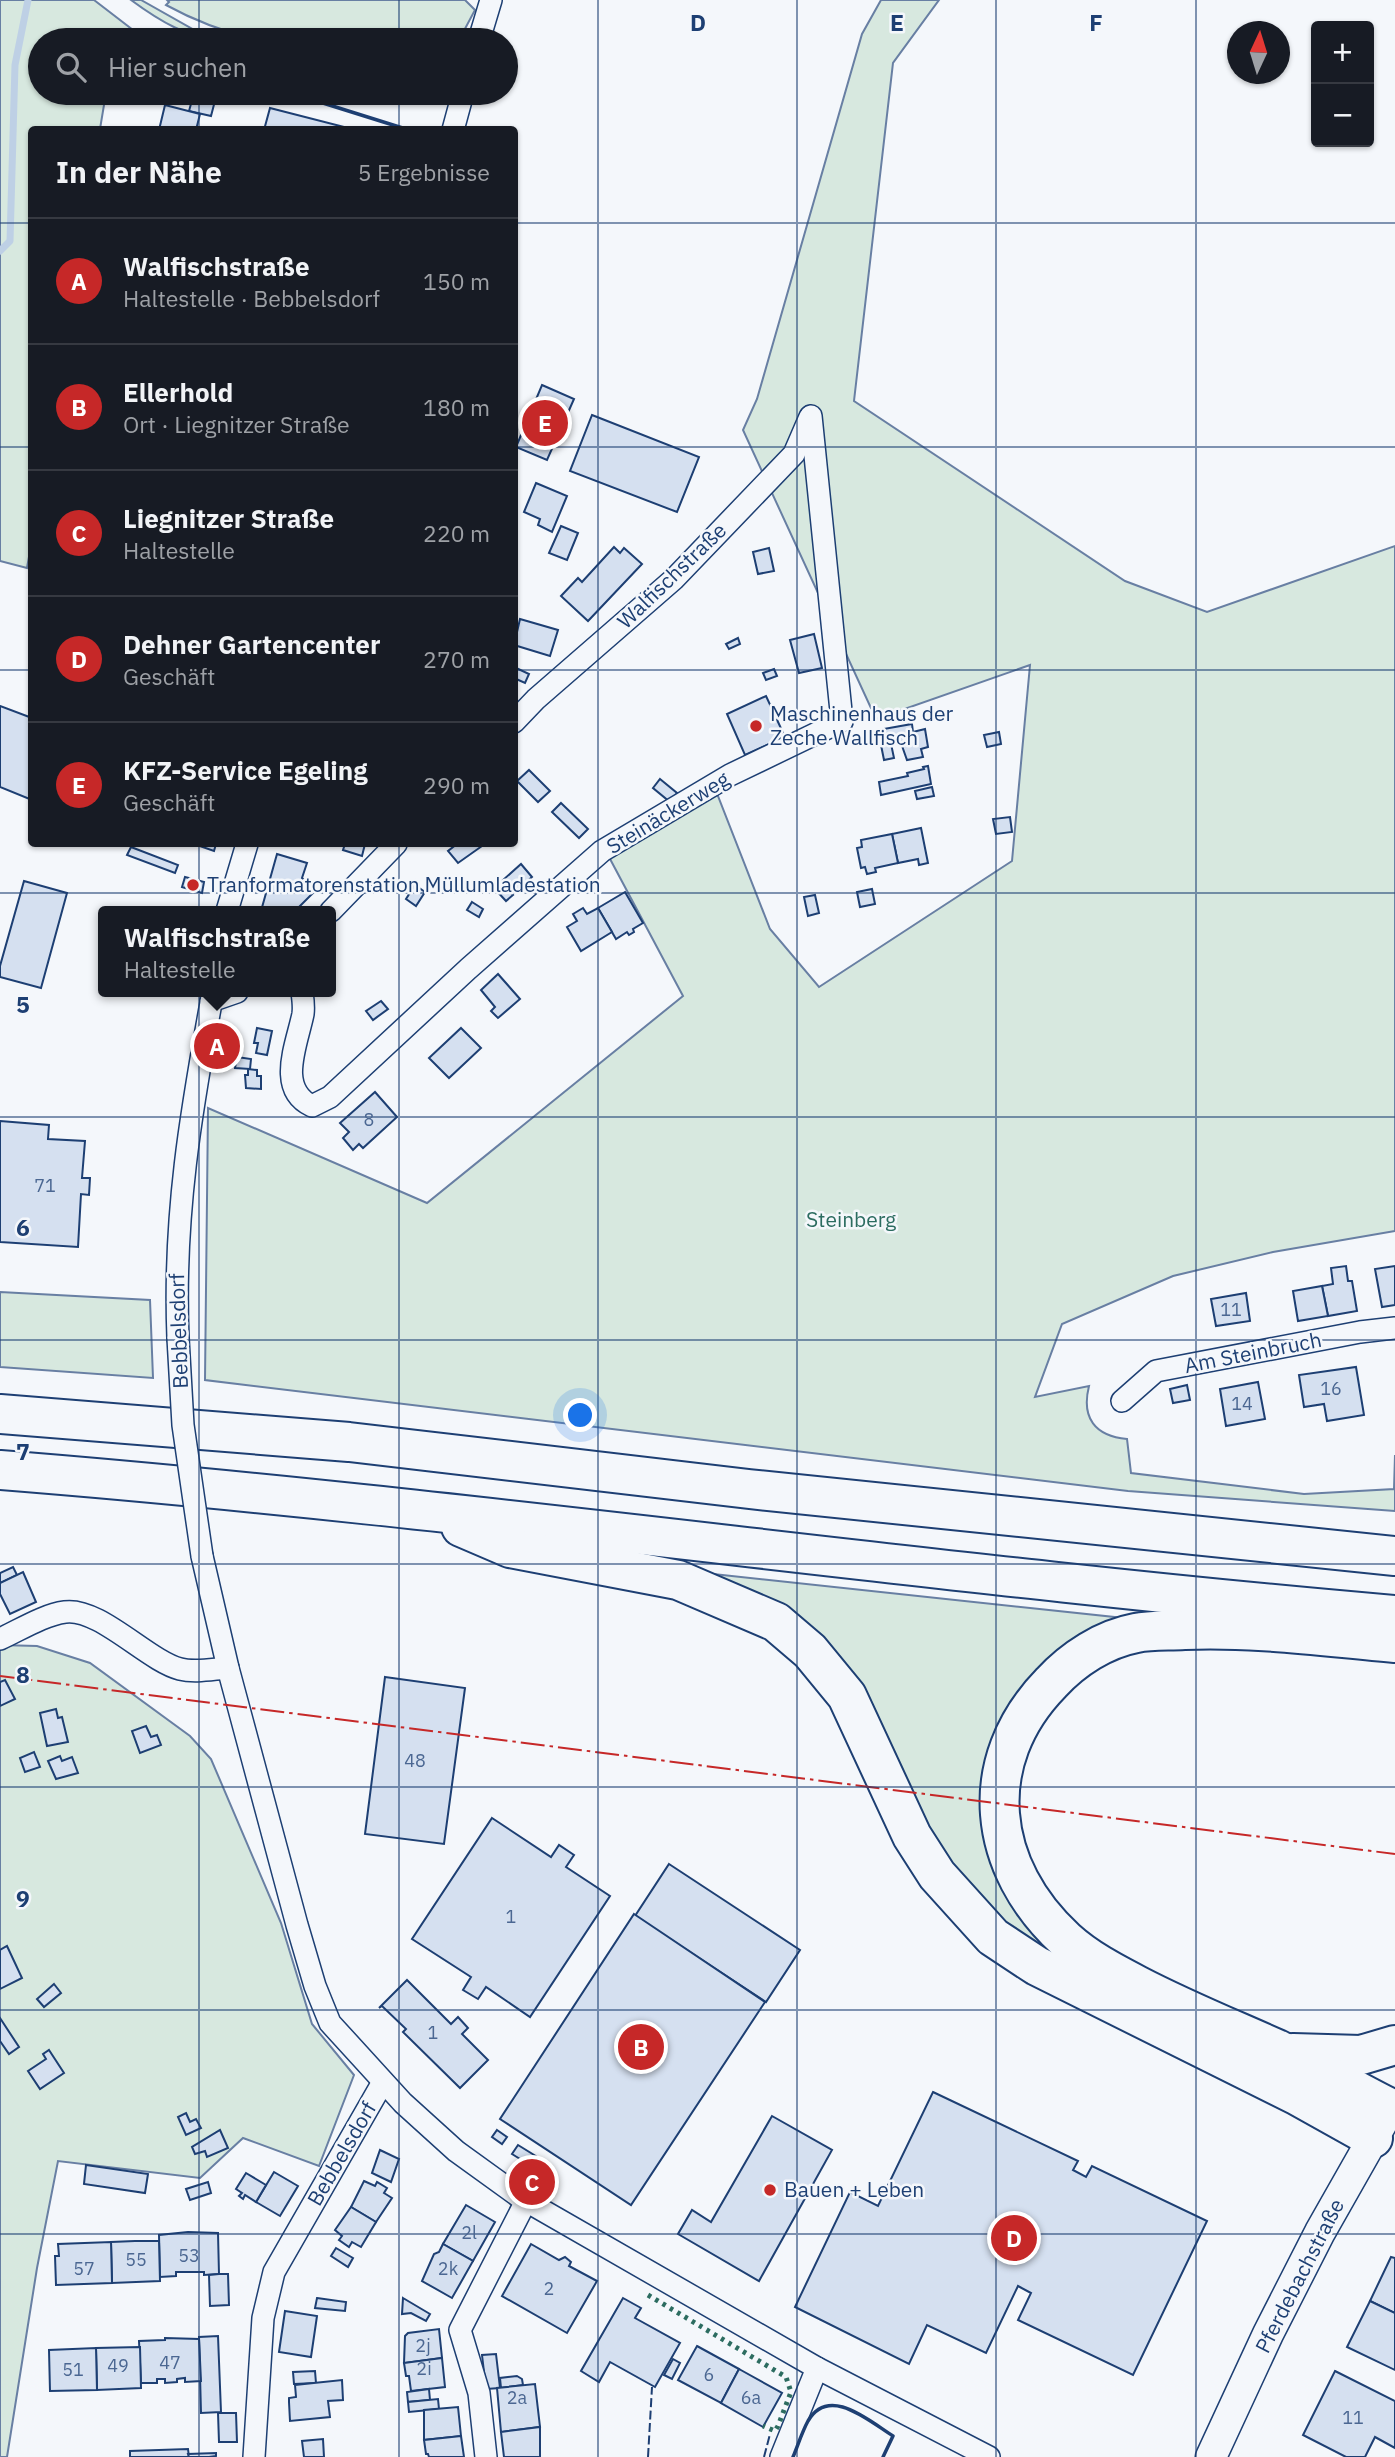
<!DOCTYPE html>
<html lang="de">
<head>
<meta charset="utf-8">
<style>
  :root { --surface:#171b24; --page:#242831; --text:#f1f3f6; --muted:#9ea1a6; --line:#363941; --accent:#c62828 }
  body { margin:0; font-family:"IBM Plex Sans",sans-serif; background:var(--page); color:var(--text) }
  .controls { position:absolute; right:21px; top:21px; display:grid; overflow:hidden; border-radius:7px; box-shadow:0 2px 5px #0004 }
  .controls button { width:63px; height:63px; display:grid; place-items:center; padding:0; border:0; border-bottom:2px solid var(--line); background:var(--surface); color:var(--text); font:35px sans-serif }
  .compass { position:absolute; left:1227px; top:21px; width:63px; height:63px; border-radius:50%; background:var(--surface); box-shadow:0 2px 5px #0004; rotate:4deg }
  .you { position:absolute; left:581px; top:1416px; width:24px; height:24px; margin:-18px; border:5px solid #fff; border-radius:50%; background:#1a73e8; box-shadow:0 0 0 10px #1a73e833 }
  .badge { display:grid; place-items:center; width:46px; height:46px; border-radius:50%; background:var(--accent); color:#fff; font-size:23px; font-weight:700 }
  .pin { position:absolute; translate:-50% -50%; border:4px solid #fff; box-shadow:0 2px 7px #0006 }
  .popup { position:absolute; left:98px; top:906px; width:238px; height:91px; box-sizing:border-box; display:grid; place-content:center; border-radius:7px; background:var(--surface); filter:drop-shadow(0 2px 5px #0005); font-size:23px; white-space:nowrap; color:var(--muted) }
  .popup b { font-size:26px; color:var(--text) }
  .popup::after { content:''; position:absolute; left:50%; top:100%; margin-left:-14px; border:14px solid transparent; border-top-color:var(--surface) }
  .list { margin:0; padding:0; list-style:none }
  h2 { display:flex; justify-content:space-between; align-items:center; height:91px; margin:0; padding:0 28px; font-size:30px }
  h2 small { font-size:23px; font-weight:400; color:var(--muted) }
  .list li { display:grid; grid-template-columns:46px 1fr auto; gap:21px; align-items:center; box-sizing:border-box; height:126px; padding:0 28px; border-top:2px solid var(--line) }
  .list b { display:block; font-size:26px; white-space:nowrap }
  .list p { margin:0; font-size:23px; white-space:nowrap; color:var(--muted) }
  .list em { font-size:23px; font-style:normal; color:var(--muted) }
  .icon { flex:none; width:38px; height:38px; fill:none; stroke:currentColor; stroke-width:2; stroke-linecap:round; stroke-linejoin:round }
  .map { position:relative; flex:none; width:1395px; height:2457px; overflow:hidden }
  .search { position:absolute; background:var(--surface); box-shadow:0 2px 5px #0004; left:28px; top:28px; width:490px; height:77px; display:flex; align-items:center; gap:18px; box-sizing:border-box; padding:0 24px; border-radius:38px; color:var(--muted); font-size:26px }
  .panel { position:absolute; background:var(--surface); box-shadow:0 2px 5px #0004; left:28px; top:126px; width:490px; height:721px; border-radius:7px }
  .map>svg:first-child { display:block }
  .green { fill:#d7e8df; stroke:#687fa3; stroke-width:2 }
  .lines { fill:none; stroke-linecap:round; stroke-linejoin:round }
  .stream { stroke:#bed0e5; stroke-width:7 }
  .building { fill:#d5e0f0; stroke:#1d3f73; stroke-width:2 }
  .street-casing { stroke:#1d3f73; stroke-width:24 }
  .secondary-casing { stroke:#1d3f73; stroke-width:33 }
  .highway-casing { stroke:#1d3f73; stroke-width:42 }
  .street { stroke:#f4f7fb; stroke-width:21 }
  .secondary { stroke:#f4f7fb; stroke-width:30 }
  .highway { stroke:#f4f7fb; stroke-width:38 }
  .street-bridge-casing { stroke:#1d3f73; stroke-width:24; stroke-linecap:butt }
  .street-bridge { stroke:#f4f7fb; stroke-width:21 }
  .hedge { stroke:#2c6c60; stroke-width:5; stroke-dasharray:3.5 5; stroke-linecap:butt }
  .fence { stroke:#1d3f73; stroke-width:2; stroke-dasharray:9 3.5; stroke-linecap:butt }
  .wall { stroke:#1d3f73; stroke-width:3.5 }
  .power { stroke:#c62828; stroke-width:2; stroke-dasharray:24 5 3.5 5; stroke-linecap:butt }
  .grid { fill:none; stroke:#1d3f73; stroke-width:2; stroke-opacity:0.55 }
  .poi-dot { fill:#c62828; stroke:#f4f7fb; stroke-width:2.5 }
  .labels { text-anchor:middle; stroke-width:5; stroke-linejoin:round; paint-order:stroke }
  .number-label { font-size:18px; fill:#4b6792 }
  .street-label { font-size:21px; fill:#1d3f73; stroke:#f4f7fb }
  .poi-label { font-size:21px; fill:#1d3f73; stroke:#f4f7fb; text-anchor:start }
  .park-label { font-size:21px; fill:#2c6c60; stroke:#f4f7fb }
  .grid-label { font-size:23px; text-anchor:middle; font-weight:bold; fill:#1d3f73; stroke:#f4f7fb; stroke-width:5; stroke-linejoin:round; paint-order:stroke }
</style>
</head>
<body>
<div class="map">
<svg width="1395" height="2457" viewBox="0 0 1395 2457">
  <rect width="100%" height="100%" fill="#f4f7fb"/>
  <g class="green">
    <polygon points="0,0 94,0 146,40 40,40 40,93 106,93 100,129 32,130 32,540 27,568 0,561"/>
    <path d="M131,0H141L198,32L224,40C190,40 158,20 131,0Z"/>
    <path d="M167,0H465L475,10L459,40H257C225,32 195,21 166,5L169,2Z"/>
    <path d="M881,0H939L893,63L854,401L1125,581L1207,612L1395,546V1231L1273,1252L1173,1276L1062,1324L1035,1397L1089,1386C1081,1418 1095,1436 1127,1439L1131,1473L1304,1494L1394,1489L1395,1455V1511L1128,1491L205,1380L208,1108L427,1203L683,996L609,857L716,791L770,929L819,987L1012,861L1030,665L876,719L743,430L757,399L862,34Z"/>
    <polygon points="0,1292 150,1300 153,1378 0,1367"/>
    <polygon points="704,1573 1133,1619 1089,1645 992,1790 1062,1948 1040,1959 942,1869 883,1748"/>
    <polygon points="0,1645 37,1646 90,1663 190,1736 211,1759 281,1923 312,2024 354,2075 319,2166 243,2138 200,2178 58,2161 37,2268 7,2457 0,2457"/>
  </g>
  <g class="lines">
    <polyline class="stream" points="0,251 10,241 15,65 28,0"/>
  </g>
  <g class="building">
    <polygon points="194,93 217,93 211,116 189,111"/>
    <polygon points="165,105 200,114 196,130 159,130"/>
    <polygon points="270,108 352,129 352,130 264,130"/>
    <polygon points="542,385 574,399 547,460 516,447"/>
    <polygon points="592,415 699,457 677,512 570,471"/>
    <polygon points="536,483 567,496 552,532 538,525 540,519 524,512"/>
    <polygon points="561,526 578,533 567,560 549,553"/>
    <polygon points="614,547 620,553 624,548 642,564 588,621 561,596 578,578 582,582"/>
    <polygon points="769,548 774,571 758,574 753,552"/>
    <polygon points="520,619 558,630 550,656 514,645"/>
    <polygon points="814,634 822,668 799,673 790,640"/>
    <polygon points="738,638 740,644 729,649 726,644"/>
    <polygon points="514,667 529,674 525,683 514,678"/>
    <polygon points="774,669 777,676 766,680 763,673"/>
    <polygon points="766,696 785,737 745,755 727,714"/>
    <polygon points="0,706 32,718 32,800 0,787"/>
    <polygon points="912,724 913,732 925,729 928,747 921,749 923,757 907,760 901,743 891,744 894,758 884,760 878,730"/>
    <polygon points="999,732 1001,744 987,747 984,735"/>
    <polygon points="928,766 931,784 881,795 879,782 908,776 907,773 924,769 923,767"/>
    <polygon points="529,770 550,791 538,802 517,781"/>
    <polygon points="660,779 677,793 670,802 653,788"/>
    <polygon points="932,787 934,796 917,799 915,791"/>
    <polygon points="561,803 588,829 579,838 552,812"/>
    <polygon points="1010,817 1012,832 996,834 993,819"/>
    <polygon points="921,828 928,863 919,865 918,859 898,863 892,834"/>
    <polygon points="892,834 898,863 875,868 876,872 867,874 865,867 861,868 857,848 862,847 861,840"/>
    <polygon points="194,844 216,844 214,851"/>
    <polygon points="345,844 365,844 362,856 343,850"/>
    <polygon points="457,844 481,844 482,846 458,863 448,851"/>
    <polygon points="131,847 178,865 175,873 127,855"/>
    <polygon points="277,854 307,863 302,878 315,891 295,911 261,911"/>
    <polygon points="521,864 532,877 517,891 513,887 509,891 513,895 506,901 494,888"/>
    <polygon points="185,877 204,882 202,893 182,887"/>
    <polygon points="24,881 67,893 41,988 0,977 0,966"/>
    <polygon points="415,885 425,892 416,906 406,899"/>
    <polygon points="872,889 875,904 860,907 857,892"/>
    <polygon points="625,892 643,923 633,929 634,932 629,935 627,932 616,939 598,908"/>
    <polygon points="815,895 819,913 808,916 804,897"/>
    <polygon points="472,902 483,909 479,917 467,910"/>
    <polygon points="583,908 587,914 598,908 612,932 581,951 567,927 577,921 573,914"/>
    <polygon points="498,974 520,999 498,1018 491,1011 495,1007 481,990"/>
    <polygon points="381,1001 388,1009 373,1020 366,1011"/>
    <polygon points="257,1028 272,1031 267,1055 256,1053 258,1043 254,1043"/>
    <polygon points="461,1028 481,1048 449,1078 429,1058"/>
    <polygon points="237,1057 251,1059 250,1069 235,1068"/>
    <polygon points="248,1069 257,1070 257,1076 261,1076 261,1089 246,1088 245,1075 248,1075"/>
    <polygon points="375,1092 397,1117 363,1148 359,1144 353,1150 343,1138 349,1132 340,1123"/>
    <polygon points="0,1121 49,1125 48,1139 85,1141 82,1178 90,1178 89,1195 81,1194 78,1247 0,1242"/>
    <polygon points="1346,1266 1348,1281 1352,1281 1357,1311 1328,1316 1322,1286 1333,1284 1331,1268"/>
    <polygon points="1395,1266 1395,1305 1382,1307 1375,1269"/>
    <polygon points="1322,1286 1328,1316 1298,1321 1293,1291"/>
    <polygon points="1246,1293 1250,1321 1216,1326 1211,1299"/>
    <polygon points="1356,1367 1364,1415 1327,1421 1324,1404 1304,1407 1299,1375"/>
    <polygon points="1258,1382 1265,1419 1226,1426 1220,1389"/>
    <polygon points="1187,1385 1190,1400 1173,1403 1170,1389"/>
    <polygon points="13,1567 17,1575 0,1583 0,1573"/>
    <polygon points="23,1572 36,1602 10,1614 0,1594 0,1583"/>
    <polygon points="385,1677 465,1688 444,1844 365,1834"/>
    <polygon points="5,1680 15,1699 0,1706 0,1682"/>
    <polygon points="56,1709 58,1718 62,1717 68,1742 47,1746 40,1713"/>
    <polygon points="146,1726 151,1737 157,1735 161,1745 140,1753 132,1731"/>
    <polygon points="34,1752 40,1767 25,1772 20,1758"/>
    <polygon points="60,1756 62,1761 72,1757 78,1773 56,1779 48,1761"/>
    <polygon points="492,1818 551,1857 559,1845 574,1855 566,1867 610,1896 530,2017 486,1987 478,1999 463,1990 471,1977 412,1939"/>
    <polygon points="669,1864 800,1950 766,2002 635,1916"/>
    <polygon points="634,1914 765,2002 631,2205 500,2119"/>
    <polygon points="7,1946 22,1978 0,1989 0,1950"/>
    <polygon points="407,1980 451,2024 458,2017 468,2028 462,2034 488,2060 460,2088 403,2032 406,2029 382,2006 379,2008"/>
    <polygon points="54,1984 61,1993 44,2007 37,1999"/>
    <polygon points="0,2018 19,2047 9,2054 0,2041"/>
    <polygon points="49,2050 64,2073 40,2089 28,2071 46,2059 43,2054"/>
    <polygon points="933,2092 1078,2161 1073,2170 1086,2177 1092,2166 1207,2221 1133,2375 1018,2320 1031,2293 1018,2286 986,2353 927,2325 909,2364 795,2307 850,2192 878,2206"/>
    <polygon points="186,2113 190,2122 196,2119 201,2128 186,2135 178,2117"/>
    <polygon points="772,2116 832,2150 759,2281 678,2234 692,2210 711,2222"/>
    <polygon points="220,2130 228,2148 207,2157 205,2151 195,2154 192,2147"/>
    <polygon points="497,2130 507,2137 502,2144 492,2137"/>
    <polygon points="518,2145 539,2158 533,2167 512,2154"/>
    <polygon points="380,2150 399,2159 391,2182 372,2173"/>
    <polygon points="86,2165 148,2174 145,2193 84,2184"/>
    <polygon points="274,2172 298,2186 280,2216 256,2202"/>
    <polygon points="246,2173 266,2185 256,2202 245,2195 243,2199 239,2196 242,2193 236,2189"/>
    <polygon points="364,2181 375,2186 377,2182 387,2188 384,2193 392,2198 376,2222 351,2207"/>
    <polygon points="208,2182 211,2193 190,2200 186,2189"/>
    <polygon points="466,2205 495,2222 473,2261 443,2244"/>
    <polygon points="351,2207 376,2222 361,2247 352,2242 349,2247 339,2240 342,2236 335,2230"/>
    <polygon points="188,2232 218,2233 219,2274 204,2275 204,2272 176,2272 176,2276 160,2277 159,2235"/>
    <polygon points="135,2241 159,2241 160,2281 112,2283 111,2242"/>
    <polygon points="111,2242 112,2283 56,2285 55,2256 59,2256 58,2244"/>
    <polygon points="443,2244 473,2261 452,2298 422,2281 434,2254 439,2252"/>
    <polygon points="531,2244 559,2260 565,2257 571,2262 569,2266 597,2281 567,2333 502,2296"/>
    <polygon points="336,2248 353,2258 348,2267 331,2256"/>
    <polygon points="1391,2257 1395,2258 1395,2313 1370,2301"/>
    <polygon points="219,2274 228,2274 229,2305 210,2306 209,2275"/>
    <polygon points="317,2298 346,2302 345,2311 315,2308"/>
    <polygon points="403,2298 430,2314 426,2321 411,2313 402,2314"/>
    <polygon points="623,2298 641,2308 635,2318 680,2343 655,2387 610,2362 599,2382 581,2371"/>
    <polygon points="1370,2301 1395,2313 1395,2370 1347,2347"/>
    <polygon points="285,2311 317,2316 311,2357 279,2352"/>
    <polygon points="439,2329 442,2358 404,2363 405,2336 408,2333"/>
    <polygon points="218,2336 221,2412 201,2413 199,2337"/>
    <polygon points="165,2338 199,2339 201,2381 185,2382 185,2378 177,2379 177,2382 165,2383 165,2379 157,2379 157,2383 141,2383 139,2341 165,2340"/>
    <polygon points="697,2346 739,2369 721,2403 678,2380"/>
    <polygon points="140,2347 141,2388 97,2390 96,2348"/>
    <polygon points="96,2348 97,2390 50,2391 49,2350"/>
    <polygon points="496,2354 500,2388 486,2389 482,2355"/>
    <polygon points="442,2358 445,2387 411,2391 409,2376 406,2376 404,2363"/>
    <polygon points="673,2359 680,2363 672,2379 664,2375"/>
    <polygon points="739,2369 782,2393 763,2427 721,2403"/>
    <polygon points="315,2371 316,2383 294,2384 293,2372"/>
    <polygon points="1335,2371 1395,2401 1395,2448 1375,2437 1365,2457 1346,2457 1303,2435"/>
    <polygon points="517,2376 522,2379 523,2385 501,2388 500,2378"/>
    <polygon points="342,2380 343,2400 328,2401 330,2417 290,2421 289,2402 289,2398 296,2397 295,2385"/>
    <polygon points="535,2384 540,2427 501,2432 497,2388"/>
    <polygon points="429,2389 430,2400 408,2402 407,2392"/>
    <polygon points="438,2399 439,2409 409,2412 408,2402"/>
    <polygon points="458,2407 461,2436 424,2440 424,2410"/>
    <polygon points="218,2413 236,2413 237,2442 219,2442"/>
    <polygon points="540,2427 540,2457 504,2457 501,2432"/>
    <polygon points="461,2436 464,2457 429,2457 428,2454 426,2454 424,2440"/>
    <polygon points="323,2439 324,2457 304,2457 302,2441"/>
    <polygon points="188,2449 189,2457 130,2457 130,2451"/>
    <polygon points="216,2453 216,2456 209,2457 189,2457 188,2454"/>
  </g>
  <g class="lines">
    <g class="street-casing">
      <g id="street">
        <polyline points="479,40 491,0"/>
        <polyline points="453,130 463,93"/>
        <polyline points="514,722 536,699 674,579 794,454 810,417"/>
        <polyline points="227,911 247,844"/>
        <polyline points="331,911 396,844"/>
        <path d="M302,992C303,999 304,1007 303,1014C297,1044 276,1089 312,1106L330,1097L468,969L602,851L730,775L842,721L811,416"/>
        <polyline points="211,1001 237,992"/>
        <path d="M178,1338C173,1216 191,1111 213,992"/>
        <polyline points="1122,1401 1156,1371 1360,1332 1395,1328"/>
        <polyline points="202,1556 228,1668 297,1925 315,1986 330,2023 403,2103 456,2151 521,2198 817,2368 989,2457"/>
        <path d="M0,1639C20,1630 43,1615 65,1612C99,1607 148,1661 180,1669C195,1673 213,1669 228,1668"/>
        <polyline points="254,2457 263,2318 274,2272 383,2082"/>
        <polyline points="486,2457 479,2393 460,2330 526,2201"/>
        <polyline points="781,2457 817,2368"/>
      </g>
    </g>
    <g class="secondary-casing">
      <polyline id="secondary" points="1211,2457 1268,2334 1320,2232 1383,2121"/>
    </g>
    <g class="highway-casing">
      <g id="highway">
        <polyline points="0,1414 349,1442 749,1489 1395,1556"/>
        <path d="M0,1470C466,1507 929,1575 1395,1615"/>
        <polyline points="461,1527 510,1548 678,1580 776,1622 810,1651 847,1696 912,1836 937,1875 993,1937 1037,1966 1296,2095 1373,2138"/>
        <polyline points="1293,2053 1361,2055 1395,2045"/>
        <path d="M1390,2108C1352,2089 1315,2067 1277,2049C1230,2028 1183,2009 1137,1985C1112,1972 1087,1959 1066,1940C987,1868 974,1762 1051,1683C1073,1659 1104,1639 1136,1633C1151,1630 1168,1631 1184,1630C1255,1627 1324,1637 1395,1643"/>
      </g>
    </g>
    <use href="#street" class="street"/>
    <use href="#secondary" class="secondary"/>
    <use href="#highway" class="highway"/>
    <g class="street-bridge-casing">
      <polyline id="street-bridge" points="178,1338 183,1425 202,1556"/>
    </g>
    <use href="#street-bridge" class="street-bridge"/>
    <polyline class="hedge" points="648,2295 786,2377 791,2392 778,2426 775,2431 763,2426"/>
    <g class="fence">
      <polyline points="648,2457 652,2387"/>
      <polyline points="764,2457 770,2434"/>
    </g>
    <g class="wall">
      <polyline points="291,93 409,130"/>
      <path d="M793,2457C798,2445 802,2432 808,2421C829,2385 869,2421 893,2436L883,2457"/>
    </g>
    <polyline class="power" points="0,1676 1395,1854"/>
  </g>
  <path class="grid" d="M199,0V40M399,0V40M598,0V2457M797,0V2457M996,0V2457M1196,0V2457M199,93V130M399,93V130M0,223H32M514,223H1395M0,447H32M514,447H1395M0,670H32M514,670H1395M199,844V2457M399,844V2457M0,893H1395M0,1117H1395M0,1340H1395M0,1564H1395M0,1787H1395M0,2010H1395M0,2234H1395"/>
  <g class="poi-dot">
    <circle cx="756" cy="726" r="7"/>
    <circle cx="193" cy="885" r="7"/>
    <circle cx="770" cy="2190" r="7"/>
  </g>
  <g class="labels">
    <g class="number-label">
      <text x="369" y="1126">8</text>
      <text x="45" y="1192">71</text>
      <text x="1231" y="1316">11</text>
      <text x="1331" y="1395">16</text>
      <text x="1242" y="1410">14</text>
      <text x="415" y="1767">48</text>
      <text x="511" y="1923">1</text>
      <text x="433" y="2039">1</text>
      <text x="469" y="2239">2l</text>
      <text x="189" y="2262">53</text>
      <text x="136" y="2266">55</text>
      <text x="84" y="2275">57</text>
      <text x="448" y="2275">2k</text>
      <text x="549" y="2295">2</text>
      <text x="423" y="2352">2j</text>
      <text x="170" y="2369">47</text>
      <text x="118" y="2372">49</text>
      <text x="424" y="2375">2i</text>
      <text x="73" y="2376">51</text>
      <text x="709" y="2381">6</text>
      <text x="517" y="2404">2a</text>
      <text x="751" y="2404">6a</text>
      <text x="1353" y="2424">11</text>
    </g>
    <g class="street-label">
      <text transform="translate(672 576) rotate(-44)" y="7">Walfischstraße</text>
      <text transform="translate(668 813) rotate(-31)" y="7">Steinäckerweg</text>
      <text transform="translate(179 1331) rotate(-92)" y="7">Bebbelsdorf</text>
      <text transform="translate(1253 1353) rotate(-11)" y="7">Am Steinbruch</text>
      <text transform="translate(342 2154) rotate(-60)" y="7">Bebbelsdorf</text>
      <text transform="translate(1300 2276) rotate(-63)" y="7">Pferdebachstraße</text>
    </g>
    <g class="poi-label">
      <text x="770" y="721">Maschinenhaus der<tspan x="770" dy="24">Zeche Wallfisch</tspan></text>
      <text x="207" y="892">Tranformatorenstation Müllumladestation</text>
      <text x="784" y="2197">Bauen + Leben</text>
    </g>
    <g class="park-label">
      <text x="851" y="1227">Steinberg</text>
    </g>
  </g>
  <g class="grid-label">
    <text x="698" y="31">D</text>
    <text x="897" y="31">E</text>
    <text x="1096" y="31">F</text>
    <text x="23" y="1013">5</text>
    <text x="23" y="1236">6</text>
    <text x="23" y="1460">7</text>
    <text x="23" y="1683">8</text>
    <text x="23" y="1907">9</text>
  </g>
</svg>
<div class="controls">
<button>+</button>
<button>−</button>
</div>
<svg class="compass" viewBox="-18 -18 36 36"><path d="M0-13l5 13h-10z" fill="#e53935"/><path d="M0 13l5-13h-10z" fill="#9ea1a6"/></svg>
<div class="you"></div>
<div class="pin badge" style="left:217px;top:1046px">A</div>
<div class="popup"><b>Walfischstraße</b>Haltestelle</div>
<div class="pin badge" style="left:641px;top:2047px">B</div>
<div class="pin badge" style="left:532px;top:2182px">C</div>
<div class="pin badge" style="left:1014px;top:2238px">D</div>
<div class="pin badge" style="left:545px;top:423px">E</div>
<div class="search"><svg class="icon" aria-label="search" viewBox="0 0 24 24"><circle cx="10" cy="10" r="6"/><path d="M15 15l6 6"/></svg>Hier suchen</div>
<section class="panel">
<h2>In der Nähe<small>5 Ergebnisse</small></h2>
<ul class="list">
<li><span class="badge">A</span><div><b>Walfischstraße</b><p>Haltestelle · Bebbelsdorf</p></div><em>150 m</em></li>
<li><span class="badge">B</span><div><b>Ellerhold</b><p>Ort · Liegnitzer Straße</p></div><em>180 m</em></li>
<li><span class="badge">C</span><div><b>Liegnitzer Straße</b><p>Haltestelle</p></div><em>220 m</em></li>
<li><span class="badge">D</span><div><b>Dehner Gartencenter</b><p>Geschäft</p></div><em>270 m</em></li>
<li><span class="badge">E</span><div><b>KFZ-Service Egeling</b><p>Geschäft</p></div><em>290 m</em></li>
</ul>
</section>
</div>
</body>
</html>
